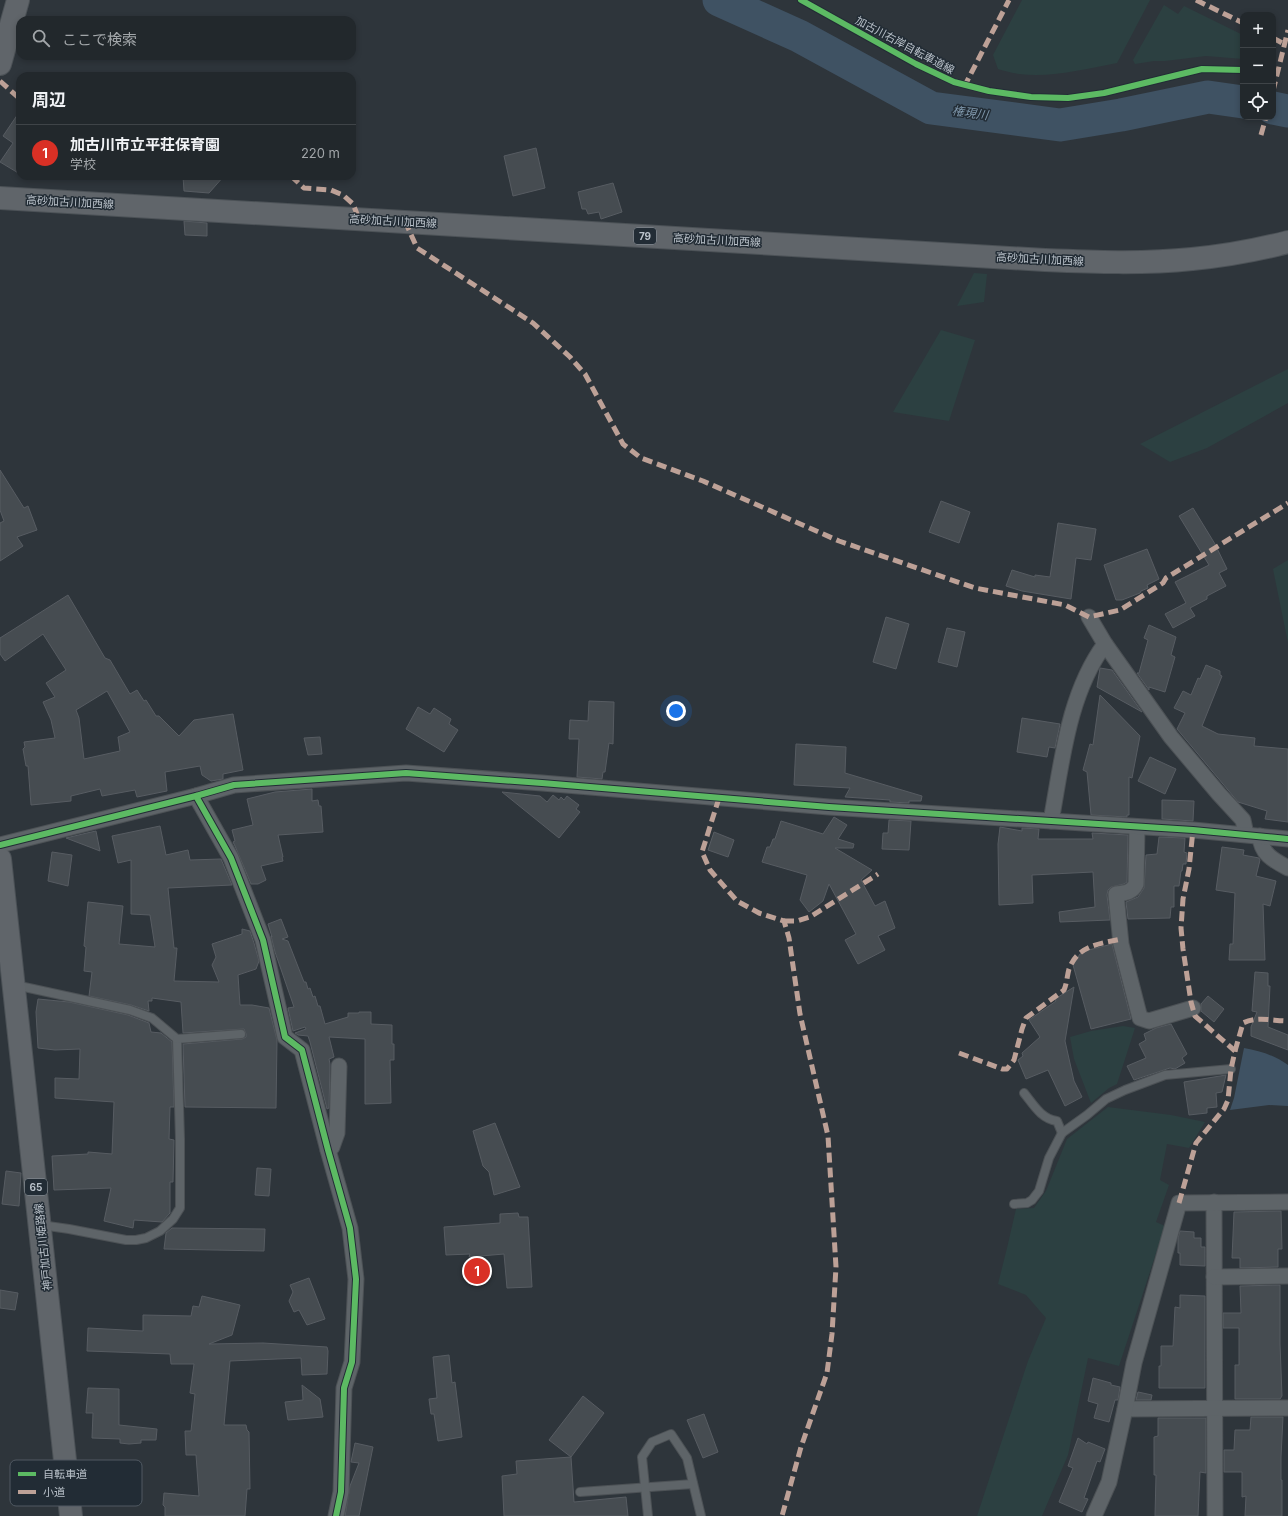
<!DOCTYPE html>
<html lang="ja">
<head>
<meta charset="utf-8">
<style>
  :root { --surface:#22282c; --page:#2e3438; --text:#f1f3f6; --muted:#a2a6a9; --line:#3f4448; --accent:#d93025 }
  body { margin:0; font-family:Inter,"Noto Sans JP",sans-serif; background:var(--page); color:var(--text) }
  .controls { position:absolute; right:12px; top:12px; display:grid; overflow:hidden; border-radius:8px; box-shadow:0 2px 6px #0003 }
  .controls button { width:36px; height:36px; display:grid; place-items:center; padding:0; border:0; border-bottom:1px solid var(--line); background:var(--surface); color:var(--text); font:20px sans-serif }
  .you { position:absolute; left:676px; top:711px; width:14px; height:14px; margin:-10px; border:3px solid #fff; border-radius:50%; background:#1a73e8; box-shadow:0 0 0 6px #1a73e833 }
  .badge { display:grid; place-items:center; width:26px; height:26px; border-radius:50%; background:var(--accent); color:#fff; font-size:13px; font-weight:700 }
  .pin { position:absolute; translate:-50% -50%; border:2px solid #fff; box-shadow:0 1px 4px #0006 }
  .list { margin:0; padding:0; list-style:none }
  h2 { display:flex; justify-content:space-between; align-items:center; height:52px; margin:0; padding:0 16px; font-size:17px }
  h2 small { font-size:13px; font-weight:400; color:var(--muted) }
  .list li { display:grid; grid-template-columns:26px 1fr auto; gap:12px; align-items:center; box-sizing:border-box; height:56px; padding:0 16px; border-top:1px solid var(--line) }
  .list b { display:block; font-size:15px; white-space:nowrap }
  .list p { margin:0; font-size:13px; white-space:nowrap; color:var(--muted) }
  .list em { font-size:13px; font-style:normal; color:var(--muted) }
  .icon { flex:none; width:22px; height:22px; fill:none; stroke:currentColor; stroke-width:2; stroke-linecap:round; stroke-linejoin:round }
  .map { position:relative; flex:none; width:1288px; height:1516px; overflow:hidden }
  .search { position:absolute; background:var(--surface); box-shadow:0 2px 6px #0003; left:16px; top:16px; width:340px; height:44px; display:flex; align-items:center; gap:10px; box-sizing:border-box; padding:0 14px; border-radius:12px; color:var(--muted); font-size:15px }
  .panel { position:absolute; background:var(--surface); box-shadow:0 2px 6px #0003; left:16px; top:72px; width:340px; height:108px; border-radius:12px }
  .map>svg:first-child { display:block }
  .green { fill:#2c4041 }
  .water { fill:#3f5263 }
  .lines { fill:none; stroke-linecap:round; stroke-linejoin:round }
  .river { stroke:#3f5263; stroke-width:33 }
  .building { fill:#464c51; stroke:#575c62; fill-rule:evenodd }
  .service-casing { stroke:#4c5155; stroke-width:10 }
  .minor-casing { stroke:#4c5155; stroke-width:17 }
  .primary-casing { stroke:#4c5257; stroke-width:24 }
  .service { stroke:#5e6468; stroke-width:8 }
  .minor { stroke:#5e6468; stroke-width:15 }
  .primary { stroke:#60656a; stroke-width:22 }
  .quiet { stroke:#bda197; stroke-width:5; stroke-dasharray:10 5; stroke-linecap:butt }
  .cycleway-casing { stroke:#222c35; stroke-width:8 }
  .cycleway { stroke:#5cba63; stroke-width:6 }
  .labels { text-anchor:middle; stroke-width:3; stroke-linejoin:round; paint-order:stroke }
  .shield { fill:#222c35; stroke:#8c959d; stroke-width:1 }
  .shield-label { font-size:10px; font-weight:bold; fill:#bac2ca }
  .street-label { font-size:11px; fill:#bac2ca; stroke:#222c35 }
  .water-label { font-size:12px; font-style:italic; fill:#7e96aa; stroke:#222c35 }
  .key { fill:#222c35; stroke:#505962; stroke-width:1 }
  .key-label { font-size:11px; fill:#bac2ca }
</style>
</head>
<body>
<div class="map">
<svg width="1288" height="1516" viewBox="0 0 1288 1516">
  <rect width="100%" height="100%" fill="#2e353b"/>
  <g class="green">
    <path d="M1022,0H1150L1117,63C1085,69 1052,78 1019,74C1012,73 1005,71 998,69L993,55Z"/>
    <polygon points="1164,5 1178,14 1184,6 1243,35 1243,59 1206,56 1165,61 1154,61 1135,64 1133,60"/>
    <polygon points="974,273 987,274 984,302 957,306"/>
    <polygon points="941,330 975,340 949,421 893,412"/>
    <polygon points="1288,369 1288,403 1207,448 1170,462 1140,444"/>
    <polygon points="1288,560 1288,643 1273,569"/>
    <polygon points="1123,1026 1135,1028 1117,1084 1109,1088 1091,1103 1074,1059 1070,1037 1091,1031"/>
    <polygon points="1108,1107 1171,1115 1205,1122 1189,1148 1167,1144 1160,1180 1169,1185 1156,1222 1165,1226 1119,1366 1088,1358 1068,1455 1042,1516 977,1516 1028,1361 1046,1318 1026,1295 998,1284 1007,1248 1016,1209 1034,1208 1046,1191 1067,1139"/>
  </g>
  <path class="water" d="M1244,1048C1260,1051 1274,1055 1288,1065V1106L1269,1105L1230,1110L1234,1098Z"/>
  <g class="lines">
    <g class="river">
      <polyline points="719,0 799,36 931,108 1060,125 1121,115 1208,97 1243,102"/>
      <polyline points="1273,108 1288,111"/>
    </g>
  </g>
  <g class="building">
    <polygon points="20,111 20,174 0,162 13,143 3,136"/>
    <polygon points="536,148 545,188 513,196 504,156"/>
    <polygon points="183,176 224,176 209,193 184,191"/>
    <polygon points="613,183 622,212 601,219 599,212 588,214 586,209 582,209 578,192"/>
    <polygon points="184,221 207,223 207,236 185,235"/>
    <polygon points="0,470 24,508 28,506 37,530 17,537 23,546 0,561 0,523 4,521 0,510"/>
    <polygon points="941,501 970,512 959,543 929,532"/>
    <polygon points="1193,508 1215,544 1227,569 1219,573 1226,586 1207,596 1207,599 1190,608 1195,616 1173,628 1165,614 1186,603 1175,582 1209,565 1179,516"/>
    <polygon points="1058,523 1096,529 1091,560 1076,558 1071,599 1022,591 1006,586 1012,570 1035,577 1035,575 1050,577"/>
    <polygon points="1147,549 1159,579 1147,585 1148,588 1141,591 1140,593 1122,600 1116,600 1104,565"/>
    <path d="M68,595L105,658L110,660L130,694L137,690L144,701L146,700L156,716H159L179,736L194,720L233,714L243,770L223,774V779L211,781L202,775L200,766L165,772L167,791L137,797L135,790L102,796L100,789L71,796V801L31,805L28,766H26L23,749L25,747L24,742L55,738L51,720L43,702L55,697L46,683L66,670L43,634L5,661L0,654V638ZM107,691L130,732L118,737L120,751L84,759L79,718L76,710Z"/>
    <polygon points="886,617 909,624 896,669 873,662"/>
    <polygon points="1149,625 1176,637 1171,655 1175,657 1165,692 1149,687 1149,690 1137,673 1139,673 1148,640 1144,638"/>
    <polygon points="947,628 965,632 957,667 938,662"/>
    <polygon points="1206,665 1220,671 1220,675 1222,676 1202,726 1218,734 1255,738 1254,746 1288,749 1288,822 1265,819 1267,811 1238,802 1177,729 1185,713 1174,708 1183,691 1191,695 1198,678 1200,679"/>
    <polygon points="1100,668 1112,670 1142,712 1097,687"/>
    <polygon points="1100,695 1140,736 1132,778 1129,777 1129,815 1127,815 1127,817 1091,815 1087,772 1083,770 1090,744 1093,745"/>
    <polygon points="589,701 614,702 613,744 609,743 605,772 603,772 602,779 577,777 579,739 569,739 570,720 588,721"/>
    <polygon points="418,707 430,714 434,708 451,719 449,724 458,730 444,752 406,729"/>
    <polygon points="1022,718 1060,724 1055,748 1049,747 1047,757 1017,752"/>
    <polygon points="320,737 322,754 308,755 304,738"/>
    <polygon points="796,744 846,747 845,773 922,796 921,801 909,801 909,803 890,802 890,800 845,797 850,788 794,785"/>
    <polygon points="1150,757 1176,769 1165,794 1138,781"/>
    <polygon points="312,789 312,801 318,800 319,806 321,806 323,832 278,835 283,857 282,857 283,861 261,866 266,880 258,884 251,884 235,846 233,842 235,841 232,830 253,825 247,799 275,792"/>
    <polygon points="502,792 540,796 547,802 553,795 559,800 561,797 564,800 567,796 579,805 576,809 580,812 559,838"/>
    <polygon points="1162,800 1194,801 1193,821 1162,819"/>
    <polygon points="834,817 847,825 838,839 854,844 853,848 835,848 872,870 861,880 875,906 885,901 895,928 878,936 885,950 858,964 845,940 856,934 829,884 823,901 809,912 800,900 807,875 762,862 767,847 770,847 773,839 775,839 781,821 823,834"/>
    <polygon points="889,820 911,821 909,850 882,849 883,833 888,833"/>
    <polygon points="160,826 166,855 188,850 190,860 221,859 232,885 168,888 174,948 177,948 174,981 219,982 212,965 216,957 212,944 242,934 242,929 250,931 254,943 259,961 256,969 238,975 240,1005 252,1005 269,1008 277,1040 276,1108 185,1107 183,1044 242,1039 246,1037 246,1034 244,1029 183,1033 181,1002 152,998 152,1001 148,1001 149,1011 131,1005 89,996 92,972 84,971 86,947 84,946 88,902 123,906 119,944 155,947 150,915 131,914 131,860 118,863 112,836"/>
    <polygon points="1000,827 1022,831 1022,828 1039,829 1038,839 1093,839 1092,833 1128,835 1127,882 1124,884 1111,887 1108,890 1107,895 1110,920 1060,922 1059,912 1095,907 1093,872 1032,875 1033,903 999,905 998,844"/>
    <polygon points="96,831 100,851 66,838 87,833"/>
    <polygon points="714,832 734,840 728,857 708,850"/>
    <polygon points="1159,837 1185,838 1184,852 1187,853 1186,864 1183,864 1182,871 1181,871 1179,886 1174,886 1174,907 1171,907 1170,918 1128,919 1126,902 1138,897 1144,888 1146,855 1157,854"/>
    <polygon points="1222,847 1244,850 1243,855 1259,858 1260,860 1256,876 1276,881 1270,906 1263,904 1265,960 1229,960 1230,944 1233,944 1235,893 1216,890"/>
    <polygon points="52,852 72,855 68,886 48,881"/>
    <polygon points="281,919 288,937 282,939 288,941 304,982 306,982 308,989 310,988 313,997 315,996 318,1006 320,1006 325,1024 348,1017 348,1013 359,1013 359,1012 371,1012 371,1024 392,1025 392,1044 394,1044 394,1060 390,1060 391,1103 365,1104 365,1039 329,1037 334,1057 329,1059 330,1064 329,1108 327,1109 310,1042 308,1036 298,1035 295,1033 306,1029 305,1027 293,1031 288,1008 294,1007 275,952 271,936 272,937 268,924"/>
    <polygon points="1112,944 1131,1019 1091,1029 1073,965 1080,954 1085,951"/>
    <polygon points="1255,972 1268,973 1268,986 1270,986 1268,1027 1288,1035 1288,1050 1251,1036 1251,1027 1257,1012 1252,1011"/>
    <polygon points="1074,987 1065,1041 1074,1081 1082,1097 1065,1106 1048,1070 1026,1079 1018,1060 1023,1056 1022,1053 1040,1037 1029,1020 1056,1001 1055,999"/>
    <polygon points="1208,996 1224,1009 1214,1022 1201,1011 1201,1004"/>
    <polygon points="38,999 69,1002 128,1015 149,1023 151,1032 161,1033 172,1042 174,1107 170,1107 169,1139 174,1140 173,1182 170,1182 170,1213 162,1222 134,1220 133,1228 104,1221 111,1188 54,1190 52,1156 88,1154 88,1152 112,1154 114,1102 55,1098 55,1078 79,1079 80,1049 55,1050 38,1048 36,1012"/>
    <polygon points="1171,1024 1187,1054 1182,1058 1185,1063 1175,1069 1170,1068 1134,1080 1127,1066 1146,1058 1139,1044 1146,1040 1144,1034 1156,1028"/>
    <polygon points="1226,1075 1222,1092 1216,1093 1217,1107 1207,1108 1207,1113 1189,1115 1184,1082"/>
    <polygon points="495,1123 520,1187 494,1195 489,1172 483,1166 473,1131"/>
    <polygon points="257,1168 271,1169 269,1196 255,1195"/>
    <polygon points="6,1171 21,1173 19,1206 2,1204"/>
    <polygon points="1281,1211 1282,1249 1278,1249 1278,1267 1240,1268 1240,1258 1232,1258 1234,1212"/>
    <polygon points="518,1213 519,1217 528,1217 532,1287 507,1288 504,1254 469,1257 470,1254 446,1255 444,1227 500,1223 500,1214"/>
    <polygon points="172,1228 265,1229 264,1251 164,1249 166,1233"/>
    <polygon points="1180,1231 1194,1232 1194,1238 1201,1238 1201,1247 1205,1247 1205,1266 1180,1265 1180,1253 1178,1253 1178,1238"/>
    <polygon points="309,1278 325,1319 307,1325 299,1310 294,1312 289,1301 293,1292 290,1285"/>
    <polygon points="1280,1285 1280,1344 1282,1396 1280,1399 1235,1399 1235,1365 1239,1365 1239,1328 1223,1328 1223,1313 1241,1313 1240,1286"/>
    <polygon points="0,1290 18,1293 15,1310 0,1308"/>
    <polygon points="1180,1295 1205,1296 1205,1388 1159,1388 1159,1366 1161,1366 1161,1346 1173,1346 1175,1307 1180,1308"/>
    <polygon points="202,1296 240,1305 232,1335 209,1344 263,1343 327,1347 328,1351 327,1374 302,1375 301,1358 230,1361 224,1425 246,1425 247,1430 249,1432 250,1489 247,1489 245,1516 165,1516 165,1507 163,1505 164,1493 199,1496 196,1455 186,1455 185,1431 191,1431 195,1394 190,1393 194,1364 171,1364 170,1354 87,1351 88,1328 143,1331 143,1315 191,1316 193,1306 199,1307"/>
    <polygon points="449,1355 452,1383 455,1382 462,1437 438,1441 434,1414 431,1414 429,1399 437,1398 433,1357"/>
    <polygon points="1093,1378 1111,1383 1111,1385 1120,1387 1118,1400 1115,1400 1109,1422 1094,1418 1098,1404 1088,1401"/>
    <polygon points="302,1385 320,1399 323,1417 288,1420 285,1402 303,1400"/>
    <polygon points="88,1388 119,1389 119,1425 157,1429 156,1440 141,1440 141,1443 129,1444 120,1443 120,1439 92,1438 93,1413 86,1413"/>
    <polygon points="1138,1392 1152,1395 1151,1400 1136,1400"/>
    <polygon points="583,1396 604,1413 571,1457 549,1440"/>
    <polygon points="704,1414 718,1452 703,1458 687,1420"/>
    <polygon points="1251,1417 1283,1417 1281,1457 1281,1480 1282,1480 1282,1516 1245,1516 1246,1496 1242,1497 1242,1472 1224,1472 1224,1450 1234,1450 1235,1430 1250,1430"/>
    <polygon points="1158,1418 1206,1418 1206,1473 1200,1472 1198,1516 1155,1516 1156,1475 1154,1475 1154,1437 1158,1436"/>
    <polygon points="1078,1438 1087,1444 1088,1442 1105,1449 1100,1462 1097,1461 1084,1498 1088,1499 1082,1512 1059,1502 1073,1468 1068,1466"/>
    <polygon points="355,1443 373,1447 359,1516 345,1516 350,1486 359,1463 351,1462"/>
    <polygon points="571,1457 574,1502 626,1497 628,1516 504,1516 502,1476 517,1474 516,1461"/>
  </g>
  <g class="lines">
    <g class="service-casing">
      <g id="service">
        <polyline points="15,985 130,1010 152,1018 177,1039 180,1139 180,1208 173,1219 160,1231 146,1238 136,1240 126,1240 69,1229 41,1225"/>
        <polyline points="177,1039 241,1034"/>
        <path d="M1024,1093C1033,1104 1041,1119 1057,1121L1062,1133"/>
        <polyline points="1014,1204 1027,1203 1032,1200 1039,1191 1049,1158 1062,1133 1087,1115 1106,1099 1125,1090 1165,1075 1231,1069"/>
        <polyline points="580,1492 693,1484"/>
        <polyline points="648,1516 642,1457 652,1442 671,1434 687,1458 701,1516"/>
      </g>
    </g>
    <g class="minor-casing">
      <g id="minor">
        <polyline points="1089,617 1105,644 1171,737 1219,794 1243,820 1246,834"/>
        <polyline points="196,796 231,858 263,940 285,1037 302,1050 328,1150 350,1228 356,1279 352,1362 344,1388 341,1492 336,1516"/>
        <path d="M1051,821C1062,762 1068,694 1105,644"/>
        <path d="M1137,827L1136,884C1132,893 1124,893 1116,894L1121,944L1140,1018L1149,1021L1193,1008"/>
        <path d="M1260,836C1261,854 1273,860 1288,868"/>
        <polyline points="0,845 196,796 234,785 406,773 542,783 829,807 1193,830 1288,839"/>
        <polyline points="328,1150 332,1147 337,1133 339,1066"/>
        <polyline points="1214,1202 1215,1516"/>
        <polyline points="1214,1277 1288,1276"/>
        <polyline points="1125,1409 1288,1408"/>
        <polyline points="1094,1516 1109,1482 1125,1409 1134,1363 1179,1203 1288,1202"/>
      </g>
    </g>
    <g class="primary-casing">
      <g id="primary">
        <polyline points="0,64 18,0"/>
        <path d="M0,198L1045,260C1093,262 1143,264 1192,259C1224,256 1257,250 1288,242"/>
        <polyline points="0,859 71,1516"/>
      </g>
    </g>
    <use href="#service" class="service"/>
    <use href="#minor" class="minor"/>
    <use href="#primary" class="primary"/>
    <g class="quiet">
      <polyline points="1196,0 1243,23"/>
      <polyline points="1273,38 1284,44"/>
      <polyline points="0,81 20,99"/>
      <polyline points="964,87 1009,0"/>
      <polyline points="1273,91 1288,30"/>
      <polyline points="1261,135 1266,117"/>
      <polyline points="291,176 304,188 331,190 343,195 353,204 359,219"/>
      <polyline points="405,221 417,248 533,323 570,357 585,374 623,444 641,458 703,481 839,541 975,588 1065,605 1089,617 1120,610 1163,583 1166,578 1288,503"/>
      <polyline points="719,798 702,852 710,870 737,901 759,913 784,921 789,938 800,1014 828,1136 836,1267 832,1334 827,1373 801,1447 782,1516"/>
      <polyline points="784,921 797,921 810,917 878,874"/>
      <path d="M1235,1051L1243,1023C1257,1016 1273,1021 1288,1021"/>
      <path d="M959,1053L1002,1069H1007L1014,1060L1022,1029L1026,1018L1064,990C1067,983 1067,976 1069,969C1078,945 1099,944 1121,939"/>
      <polyline points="1179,1203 1196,1143 1224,1109 1228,1100 1231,1069 1235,1051 1195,1016 1191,1002 1183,949 1181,928 1183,899 1189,869 1193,830"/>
    </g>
    <g class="cycleway-casing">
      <g id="cycleway">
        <polyline points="801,0 916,64 954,82 989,91 1031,97 1068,98 1104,93 1202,69 1243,70"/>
        <polyline points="196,796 231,858 263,940 285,1037 302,1050 328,1150 350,1228 356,1279 352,1362 344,1388 341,1492 336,1516"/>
        <polyline points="0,845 196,796 234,785 406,773 542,783 829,807 1193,830 1288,839"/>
      </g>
    </g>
    <use href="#cycleway" class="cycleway"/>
  </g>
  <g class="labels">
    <g class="shield">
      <rect x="634" y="228" width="22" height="16" rx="3"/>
      <rect x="25" y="1179" width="22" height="16" rx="3"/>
    </g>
    <g class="shield-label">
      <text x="645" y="240">79</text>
      <text x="36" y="1191">65</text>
    </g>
    <g class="street-label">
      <text transform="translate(905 45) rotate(28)" y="4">加古川右岸自転車道線</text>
      <text transform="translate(70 202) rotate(3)" y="4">高砂加古川加西線</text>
      <text transform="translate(393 221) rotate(3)" y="4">高砂加古川加西線</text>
      <text transform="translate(717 240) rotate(3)" y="4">高砂加古川加西線</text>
      <text transform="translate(1040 259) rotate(3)" y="4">高砂加古川加西線</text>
      <text transform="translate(43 1247) rotate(-96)" y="4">神戸加古川姫路線</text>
    </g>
    <g class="water-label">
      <text transform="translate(970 113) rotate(8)" y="4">権現川</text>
    </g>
  </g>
  <rect x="10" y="1460" width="132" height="46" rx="6" class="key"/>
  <rect x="18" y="1472" width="18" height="4" fill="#5cba63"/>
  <rect x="18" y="1490" width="18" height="4" fill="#bda197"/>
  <g class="key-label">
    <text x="43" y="1478">自転車道</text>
    <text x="43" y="1496">小道</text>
  </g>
</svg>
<div class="controls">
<button>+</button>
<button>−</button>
<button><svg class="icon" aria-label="locate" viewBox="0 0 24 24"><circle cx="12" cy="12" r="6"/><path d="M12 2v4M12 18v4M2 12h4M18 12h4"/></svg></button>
</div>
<div class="you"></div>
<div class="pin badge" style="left:477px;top:1271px">1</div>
<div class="search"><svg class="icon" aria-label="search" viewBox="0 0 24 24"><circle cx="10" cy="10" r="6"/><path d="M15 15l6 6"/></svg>ここで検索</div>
<section class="panel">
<h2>周辺<small></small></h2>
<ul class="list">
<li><span class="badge">1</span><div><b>加古川市立平荘保育園</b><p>学校</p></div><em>220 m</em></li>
</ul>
</section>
</div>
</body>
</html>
